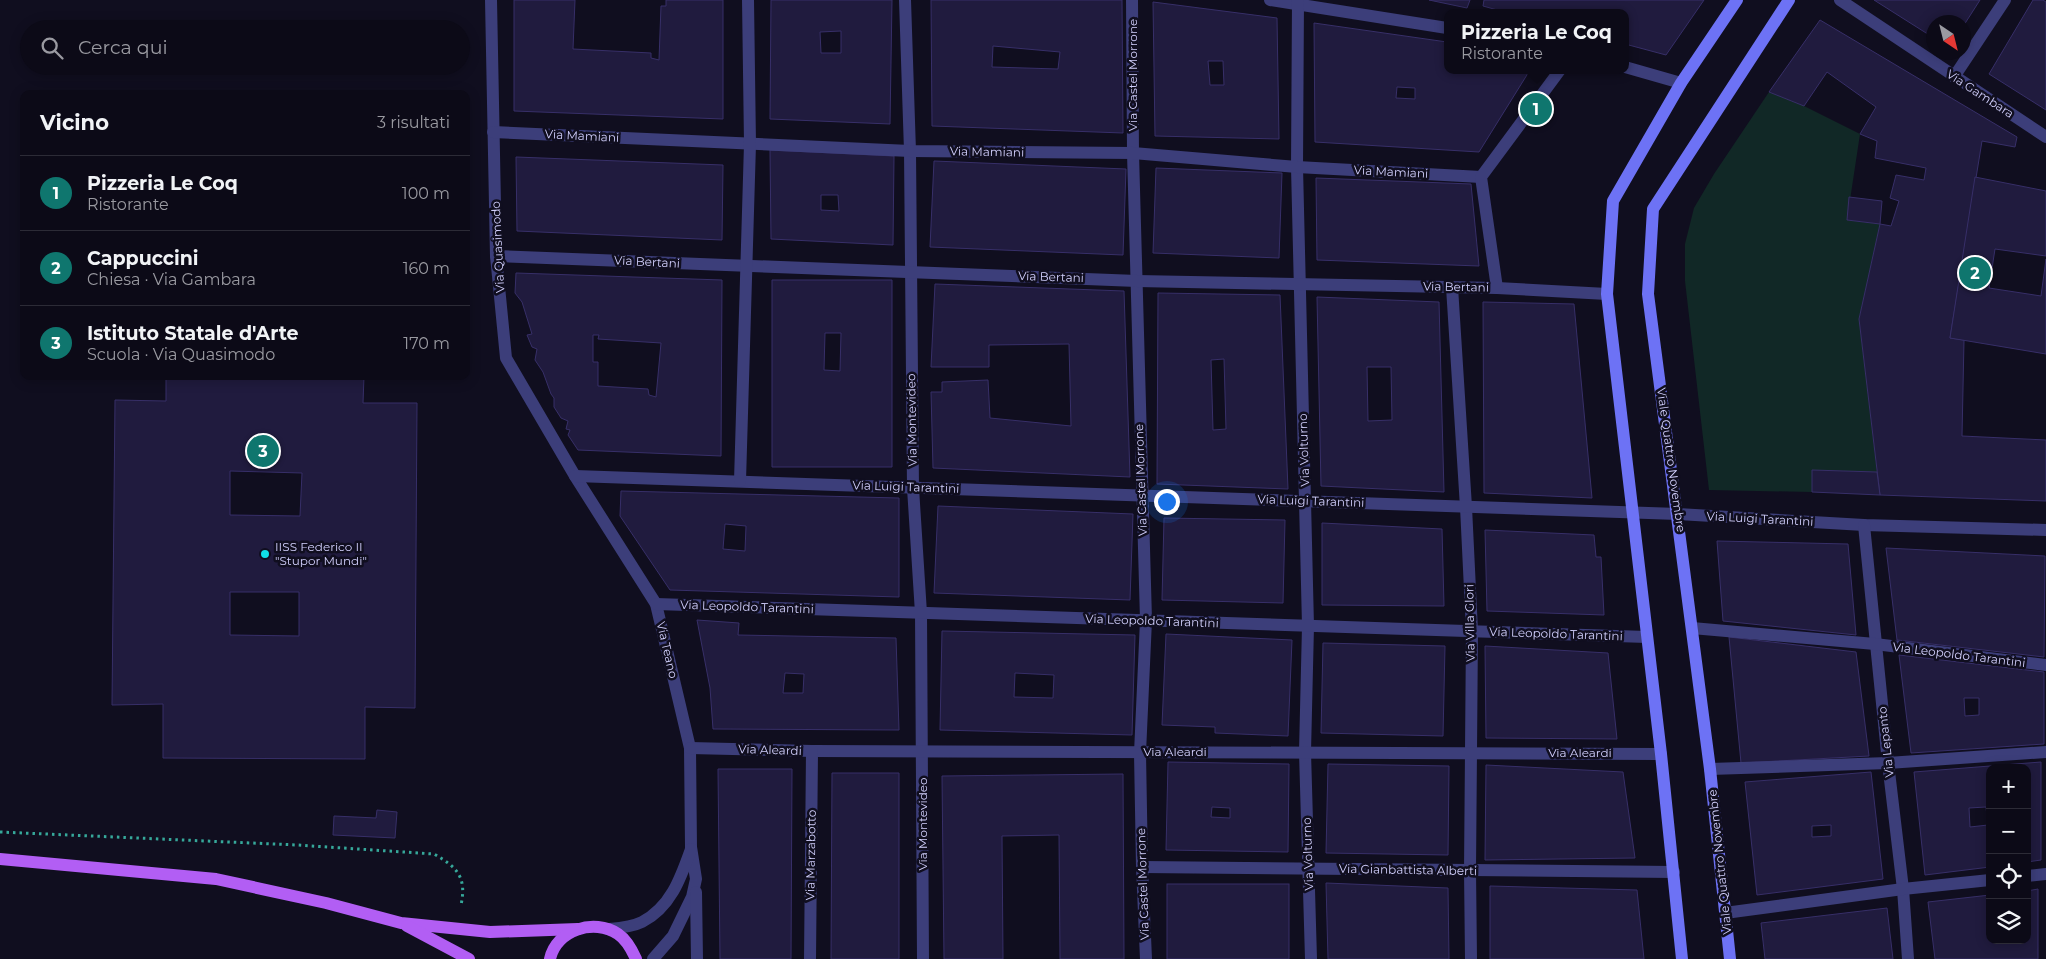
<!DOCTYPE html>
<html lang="it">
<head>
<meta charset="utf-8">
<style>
  :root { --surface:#0c0a17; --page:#151320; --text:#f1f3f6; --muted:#9a9aa1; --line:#2c2b36; --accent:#0f766e }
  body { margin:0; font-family:Montserrat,sans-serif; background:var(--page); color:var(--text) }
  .controls { position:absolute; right:15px; bottom:15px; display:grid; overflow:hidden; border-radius:10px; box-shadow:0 2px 12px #0003 }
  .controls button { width:45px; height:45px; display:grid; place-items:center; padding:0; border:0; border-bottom:1px solid var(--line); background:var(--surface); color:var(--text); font:25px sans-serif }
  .compass { position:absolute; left:1926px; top:15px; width:45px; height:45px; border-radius:50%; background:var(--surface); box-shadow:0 2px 12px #0003; rotate:145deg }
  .you { position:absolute; left:1166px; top:501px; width:18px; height:18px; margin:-12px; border:4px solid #fff; border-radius:50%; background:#1a73e8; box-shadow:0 0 0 8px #1a73e833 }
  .badge { display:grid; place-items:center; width:32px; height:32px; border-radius:50%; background:var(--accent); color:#fff; font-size:16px; font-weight:700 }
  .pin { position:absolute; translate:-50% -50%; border:2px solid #fff; box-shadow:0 1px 5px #0006 }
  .popup { position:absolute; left:1444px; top:9px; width:185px; height:65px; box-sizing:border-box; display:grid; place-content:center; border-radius:10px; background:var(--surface); filter:drop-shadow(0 1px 4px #0005); font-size:16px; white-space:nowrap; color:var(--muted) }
  .popup b { font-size:19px; color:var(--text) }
  .popup::after { content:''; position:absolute; left:50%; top:100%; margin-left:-10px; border:10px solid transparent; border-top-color:var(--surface) }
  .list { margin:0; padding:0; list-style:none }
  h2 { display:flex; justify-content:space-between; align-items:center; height:65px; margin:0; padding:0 20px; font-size:21px }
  h2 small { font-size:16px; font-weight:400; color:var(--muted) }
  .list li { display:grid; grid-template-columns:32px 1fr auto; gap:15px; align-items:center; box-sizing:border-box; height:75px; padding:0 20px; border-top:1px solid var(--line) }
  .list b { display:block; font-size:19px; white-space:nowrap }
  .list p { margin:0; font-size:16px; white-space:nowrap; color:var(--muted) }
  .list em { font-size:16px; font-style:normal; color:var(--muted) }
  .icon { flex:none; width:28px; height:28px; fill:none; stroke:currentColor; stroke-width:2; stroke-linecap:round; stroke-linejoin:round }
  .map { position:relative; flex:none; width:2046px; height:959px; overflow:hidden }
  .search { position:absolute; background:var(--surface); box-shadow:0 2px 12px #0003; left:20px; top:20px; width:450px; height:55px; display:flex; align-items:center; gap:12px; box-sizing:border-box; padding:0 18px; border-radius:28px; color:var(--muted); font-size:19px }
  .panel { position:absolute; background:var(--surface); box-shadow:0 2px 12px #0003; left:20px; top:90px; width:450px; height:290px; border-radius:10px }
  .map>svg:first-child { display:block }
  .green { fill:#112826 }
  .building { fill:#201b3e; stroke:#372f68; fill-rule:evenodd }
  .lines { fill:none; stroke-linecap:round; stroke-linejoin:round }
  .path { stroke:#36a89a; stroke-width:3; stroke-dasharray:2.5 4; stroke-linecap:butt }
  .minor { stroke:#3c3e7a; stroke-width:12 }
  .secondary { stroke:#6d72f5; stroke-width:12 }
  .primary { stroke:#b25ef4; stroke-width:12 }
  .poi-dot { fill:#10dee6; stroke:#100e1f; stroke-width:2 }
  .labels { text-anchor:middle; stroke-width:5; stroke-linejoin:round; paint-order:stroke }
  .street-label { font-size:12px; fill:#d1cffc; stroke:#100e1f }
  .poi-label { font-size:12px; fill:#d1cffc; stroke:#100e1f; text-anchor:start }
</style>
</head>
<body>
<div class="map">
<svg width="2046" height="959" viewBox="0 0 2046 959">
  <rect width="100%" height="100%" fill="#100e1f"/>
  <polygon class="green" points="1769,92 1804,106 1860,134 1847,220 1880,224 1859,319 1877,472 1812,470 1812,492 1709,490 1685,281 1685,244 1694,208 1714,174"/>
  <g class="building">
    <polygon points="514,0 575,0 573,49 651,53 651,58 659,60 661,6 666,6 666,0 723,0 723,119 514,111"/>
    <path d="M771,0H892L890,124L770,119ZM841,31V53H821L820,32Z"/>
    <path d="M931,0H1122L1123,133L932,126ZM993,46L1060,52L1058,69L992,67Z"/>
    <polygon points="1429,0 1470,0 1467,8"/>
    <polygon points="1484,0 1704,0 1666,55 1625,44 1625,13 1508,13 1483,6"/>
    <polygon points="1874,0 1980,0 1964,25 1964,22 1934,22 1934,38"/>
    <polygon points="2033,0 2043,0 2046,2 2046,110 1989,74"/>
    <path d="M1153,2L1277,18L1279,139L1155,136ZM1208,61H1223L1224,85H1210Z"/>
    <polygon points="1820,20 2017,137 2015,147 1982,141 1950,338 1964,340 1962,436 2046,440 2046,501 1880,495 1859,319 1880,224 1891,226 1899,201 1890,198 1896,175 1924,180 1926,168 1875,158 1877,141 1860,134 1876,107 1827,72 1804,106 1769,92"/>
    <path d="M1314,23L1447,42V70H1530L1479,152L1315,142ZM1397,87L1415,88V99L1396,98Z"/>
    <path d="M770,150L894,156L893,245L771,239ZM821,195H838L839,211L821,210Z"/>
    <polygon points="516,157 723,165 722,240 517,231"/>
    <polygon points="934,161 1126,169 1123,255 930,247"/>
    <polygon points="1156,168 1282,173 1279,258 1153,253"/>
    <polygon points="1975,177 2046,191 2046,256 1995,249 1989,288 2041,296 2046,259 2046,354 1950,338"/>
    <polygon points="1316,178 1471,184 1479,266 1317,260"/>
    <polygon points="1849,197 1882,201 1880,224 1847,220"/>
    <path d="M516,273L722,280L721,456L578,450L568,435L570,430L566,429L568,421L561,418L554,407V398L551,394L543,372L535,360L537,349L532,347L527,335L532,334L522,302L515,293ZM593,335H599L598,339L661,343L656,397L649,395L648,389L598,386V362H593Z"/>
    <path d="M772,280H892V467H772ZM825,333H841L840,371L824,370Z"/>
    <polygon points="935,284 1124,291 1130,477 933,468 931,392 942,392 942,382 988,380 990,418 1071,426 1069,344 989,345 989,367 931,367"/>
    <path d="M1158,293L1280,295L1288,489L1157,484ZM1224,359L1226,429L1213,430L1211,360Z"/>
    <path d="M1317,297L1439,302L1444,492L1321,486ZM1367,367H1391L1392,420L1368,421Z"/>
    <polygon points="1483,302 1574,304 1592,498 1484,493"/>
    <path d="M166,376H364L363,403H417L415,708L365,707V759L163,758V704L112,705L115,400L166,401ZM230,471L302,473L300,516L230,515ZM230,592H299V636L230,635Z"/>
    <polygon points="1812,470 1877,472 1880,495 1812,492"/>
    <path d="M621,491L899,498V597L670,590L620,516ZM725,524L746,526L745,551L723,549Z"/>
    <polygon points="938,506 1133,514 1130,600 934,593"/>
    <polygon points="1164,518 1285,520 1283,603 1162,600"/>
    <polygon points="1322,523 1442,529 1444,606 1322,605"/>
    <polygon points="1485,530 1594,535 1596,557 1601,557 1604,615 1487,611"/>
    <polygon points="1717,541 1848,544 1856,635 1723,621"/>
    <polygon points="1886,548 2045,556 2044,657 1897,640"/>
    <path d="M697,620L739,623L738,635L896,638L899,730L713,729L710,688ZM785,673L804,674L803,693H783Z"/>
    <path d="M942,631L1135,635L1132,735L940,730ZM1015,673L1054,675L1053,698L1014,697Z"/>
    <polygon points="1166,634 1292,640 1288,736 1215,733 1215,727 1162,725"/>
    <polygon points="1729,637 1856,652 1869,756 1741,763"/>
    <polygon points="1323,643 1445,646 1443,736 1321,733"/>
    <polygon points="1485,646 1608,653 1617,739 1486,738"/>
    <path d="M1899,655L2044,672V744L1911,753ZM1964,698H1979V715L1965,716Z"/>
    <path d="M1168,762L1289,764L1288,852L1166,850ZM1212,807L1230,808V818L1211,817Z"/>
    <path d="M2041,762V860L2027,862V768H1990V867L1925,875L1914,772ZM1986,807L1988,825L1970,827L1969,808Z"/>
    <polygon points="1328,764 1449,766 1448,855 1326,853"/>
    <polygon points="1486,765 1623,772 1635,858 1485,860"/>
    <polygon points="718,769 792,769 791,959 720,959"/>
    <path d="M1871,772L1883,879L1757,895L1745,782ZM1831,825V836L1812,837V826Z"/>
    <polygon points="832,773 899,773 899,959 831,959"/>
    <polygon points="1123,774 1124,959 1060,959 1059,835 1002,836 1003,959 944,959 942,776"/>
    <polygon points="377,810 397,812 395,838 333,835 334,816 376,818"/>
    <polygon points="1326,883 1448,888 1449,959 1328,959"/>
    <rect x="1167" y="884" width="122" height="75"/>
    <polygon points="1490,886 1637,890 1644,959 1490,959"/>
    <polygon points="2038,889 2038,959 1935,959 1928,902 1990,895 1990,940 2027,940 2027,891"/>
    <polygon points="1887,908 1893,959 1765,959 1761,923"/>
  </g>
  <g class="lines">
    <path class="path" d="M0,832L297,845L434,854C457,867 467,877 461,905"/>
    <g class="minor">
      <polyline points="491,0 496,256 506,358 575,476 656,604 690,748 691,847 696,879 692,897 673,936 653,959"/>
      <polyline points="905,0 910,151 913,488 921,613 923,959"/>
      <polyline points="1132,0 1133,153 1146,620 1140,753 1142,867 1146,959"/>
      <polyline points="1270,0 1447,28"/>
      <polyline points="1298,0 1297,167 1308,626 1305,752 1311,959"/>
      <polyline points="1840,0 2046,137"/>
      <polyline points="1625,67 1681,83"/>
      <polyline points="1954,77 2005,0"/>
      <polyline points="493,132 910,151 1133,153 1297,167 1481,177"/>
      <polyline points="496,256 1137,281 1497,288 1607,294"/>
      <polyline points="1452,287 1466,507 1472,631 1470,870 1471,959"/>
      <polyline points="1497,288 1481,177 1560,70"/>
      <polyline points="575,476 1678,514 1864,525 2046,530"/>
      <polyline points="740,481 750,144 748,0"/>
      <polyline points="1864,525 1888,763 1903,889 1908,959"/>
      <polyline points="656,604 1647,637"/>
      <polyline points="1692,628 1875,644 2046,665"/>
      <polyline points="690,748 812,751 1661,754"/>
      <polyline points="1710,769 1888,763 2046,752"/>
      <polyline points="1142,867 1674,872"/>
      <polyline points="2027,876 2046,874"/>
      <polyline points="696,892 697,959"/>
      <polyline points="1725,913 1903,889 1990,880"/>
      <path d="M608,929C619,928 632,927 642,922C671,907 681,877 691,849"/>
      <polyline points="810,959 812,751"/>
    </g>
    <g class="secondary">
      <polyline points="1682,959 1661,754 1607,294 1613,201 1681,83 1737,0"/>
      <polyline points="1730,959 1710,769 1648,294 1653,209 1789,0"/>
    </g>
    <g class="primary">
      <polyline points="0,859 216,879 326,903 401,923 490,932 578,929"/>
      <polyline points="407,926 469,959"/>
      <path d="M550,959C556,930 594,918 618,934C627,940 632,950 636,959"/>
    </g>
  </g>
  <circle class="poi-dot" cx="265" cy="554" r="5"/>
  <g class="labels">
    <g class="street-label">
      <text transform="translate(1133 75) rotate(-90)" y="4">Via Castel Morrone</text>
      <text transform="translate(1980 94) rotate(33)" y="4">Via Gambara</text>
      <text transform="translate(582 136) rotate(3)" y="4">Via Mamiani</text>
      <text transform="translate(987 152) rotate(1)" y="4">Via Mamiani</text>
      <text transform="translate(1391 172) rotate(3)" y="4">Via Mamiani</text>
      <text transform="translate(498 247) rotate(-93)" y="4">Via Quasimodo</text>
      <text transform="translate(647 262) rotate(3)" y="4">Via Bertani</text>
      <text transform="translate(1051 277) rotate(2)" y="4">Via Bertani</text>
      <text transform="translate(1456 287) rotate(1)" y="4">Via Bertani</text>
      <text transform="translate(912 420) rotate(-91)" y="4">Via Montevideo</text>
      <text transform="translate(1304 450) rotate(-92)" y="4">Via Volturno</text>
      <text transform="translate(1671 460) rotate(82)" y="4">Viale Quattro Novembre</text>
      <text transform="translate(1141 480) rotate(-92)" y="4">Via Castel Morrone</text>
      <text transform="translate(906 487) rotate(2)" y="4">Via Luigi Tarantini</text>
      <text transform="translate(1311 501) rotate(2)" y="4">Via Luigi Tarantini</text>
      <text transform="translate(1760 519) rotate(3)" y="4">Via Luigi Tarantini</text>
      <text transform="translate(747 607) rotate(2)" y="4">Via Leopoldo Tarantini</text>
      <text transform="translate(1152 621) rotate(2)" y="4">Via Leopoldo Tarantini</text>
      <text transform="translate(1470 623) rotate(-91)" y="4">Via Villa Glori</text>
      <text transform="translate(1556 634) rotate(2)" y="4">Via Leopoldo Tarantini</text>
      <text transform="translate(667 650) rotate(77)" y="4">Via Teano</text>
      <text transform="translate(1959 655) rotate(7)" y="4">Via Leopoldo Tarantini</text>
      <text transform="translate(1886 742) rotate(-96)" y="4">Via Lepanto</text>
      <text transform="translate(770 750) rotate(2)" y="4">Via Aleardi</text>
      <text x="1175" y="756">Via Aleardi</text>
      <text x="1580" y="757">Via Aleardi</text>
      <text transform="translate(923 824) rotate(-90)" y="4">Via Montevideo</text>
      <text transform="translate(1308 854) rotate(-92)" y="4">Via Volturno</text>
      <text transform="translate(811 855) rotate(-89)" y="4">Via Marzabotto</text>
      <text transform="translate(1720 862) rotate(-96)" y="4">Viale Quattro Novembre</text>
      <text transform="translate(1408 870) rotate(1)" y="4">Via Gianbattista Alberti</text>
      <text transform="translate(1143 884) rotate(-92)" y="4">Via Castel Morrone</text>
    </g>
    <g class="poi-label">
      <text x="275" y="551">IISS Federico II<tspan x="275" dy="14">"Stupor Mundi"</tspan></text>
    </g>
  </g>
</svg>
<div class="controls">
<button>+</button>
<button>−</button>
<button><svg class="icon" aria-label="locate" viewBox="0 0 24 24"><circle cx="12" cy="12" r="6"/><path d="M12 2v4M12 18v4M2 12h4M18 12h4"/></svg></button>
<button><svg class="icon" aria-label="layers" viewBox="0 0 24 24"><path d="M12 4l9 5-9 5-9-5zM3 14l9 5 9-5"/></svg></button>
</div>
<svg class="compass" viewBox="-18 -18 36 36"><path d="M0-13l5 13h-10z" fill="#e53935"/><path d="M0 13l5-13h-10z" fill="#9a9aa1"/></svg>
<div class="you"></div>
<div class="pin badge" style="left:1536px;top:109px">1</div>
<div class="popup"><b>Pizzeria Le Coq</b>Ristorante</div>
<div class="pin badge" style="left:1975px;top:273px">2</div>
<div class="pin badge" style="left:263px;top:451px">3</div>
<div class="search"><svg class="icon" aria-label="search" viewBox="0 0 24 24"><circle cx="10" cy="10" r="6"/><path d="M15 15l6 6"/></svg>Cerca qui</div>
<section class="panel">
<h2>Vicino<small>3 risultati</small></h2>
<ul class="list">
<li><span class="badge">1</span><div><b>Pizzeria Le Coq</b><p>Ristorante</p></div><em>100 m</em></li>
<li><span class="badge">2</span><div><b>Cappuccini</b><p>Chiesa · Via Gambara</p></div><em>160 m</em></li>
<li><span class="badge">3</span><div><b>Istituto Statale d'Arte</b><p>Scuola · Via Quasimodo</p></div><em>170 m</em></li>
</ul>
</section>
</div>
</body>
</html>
